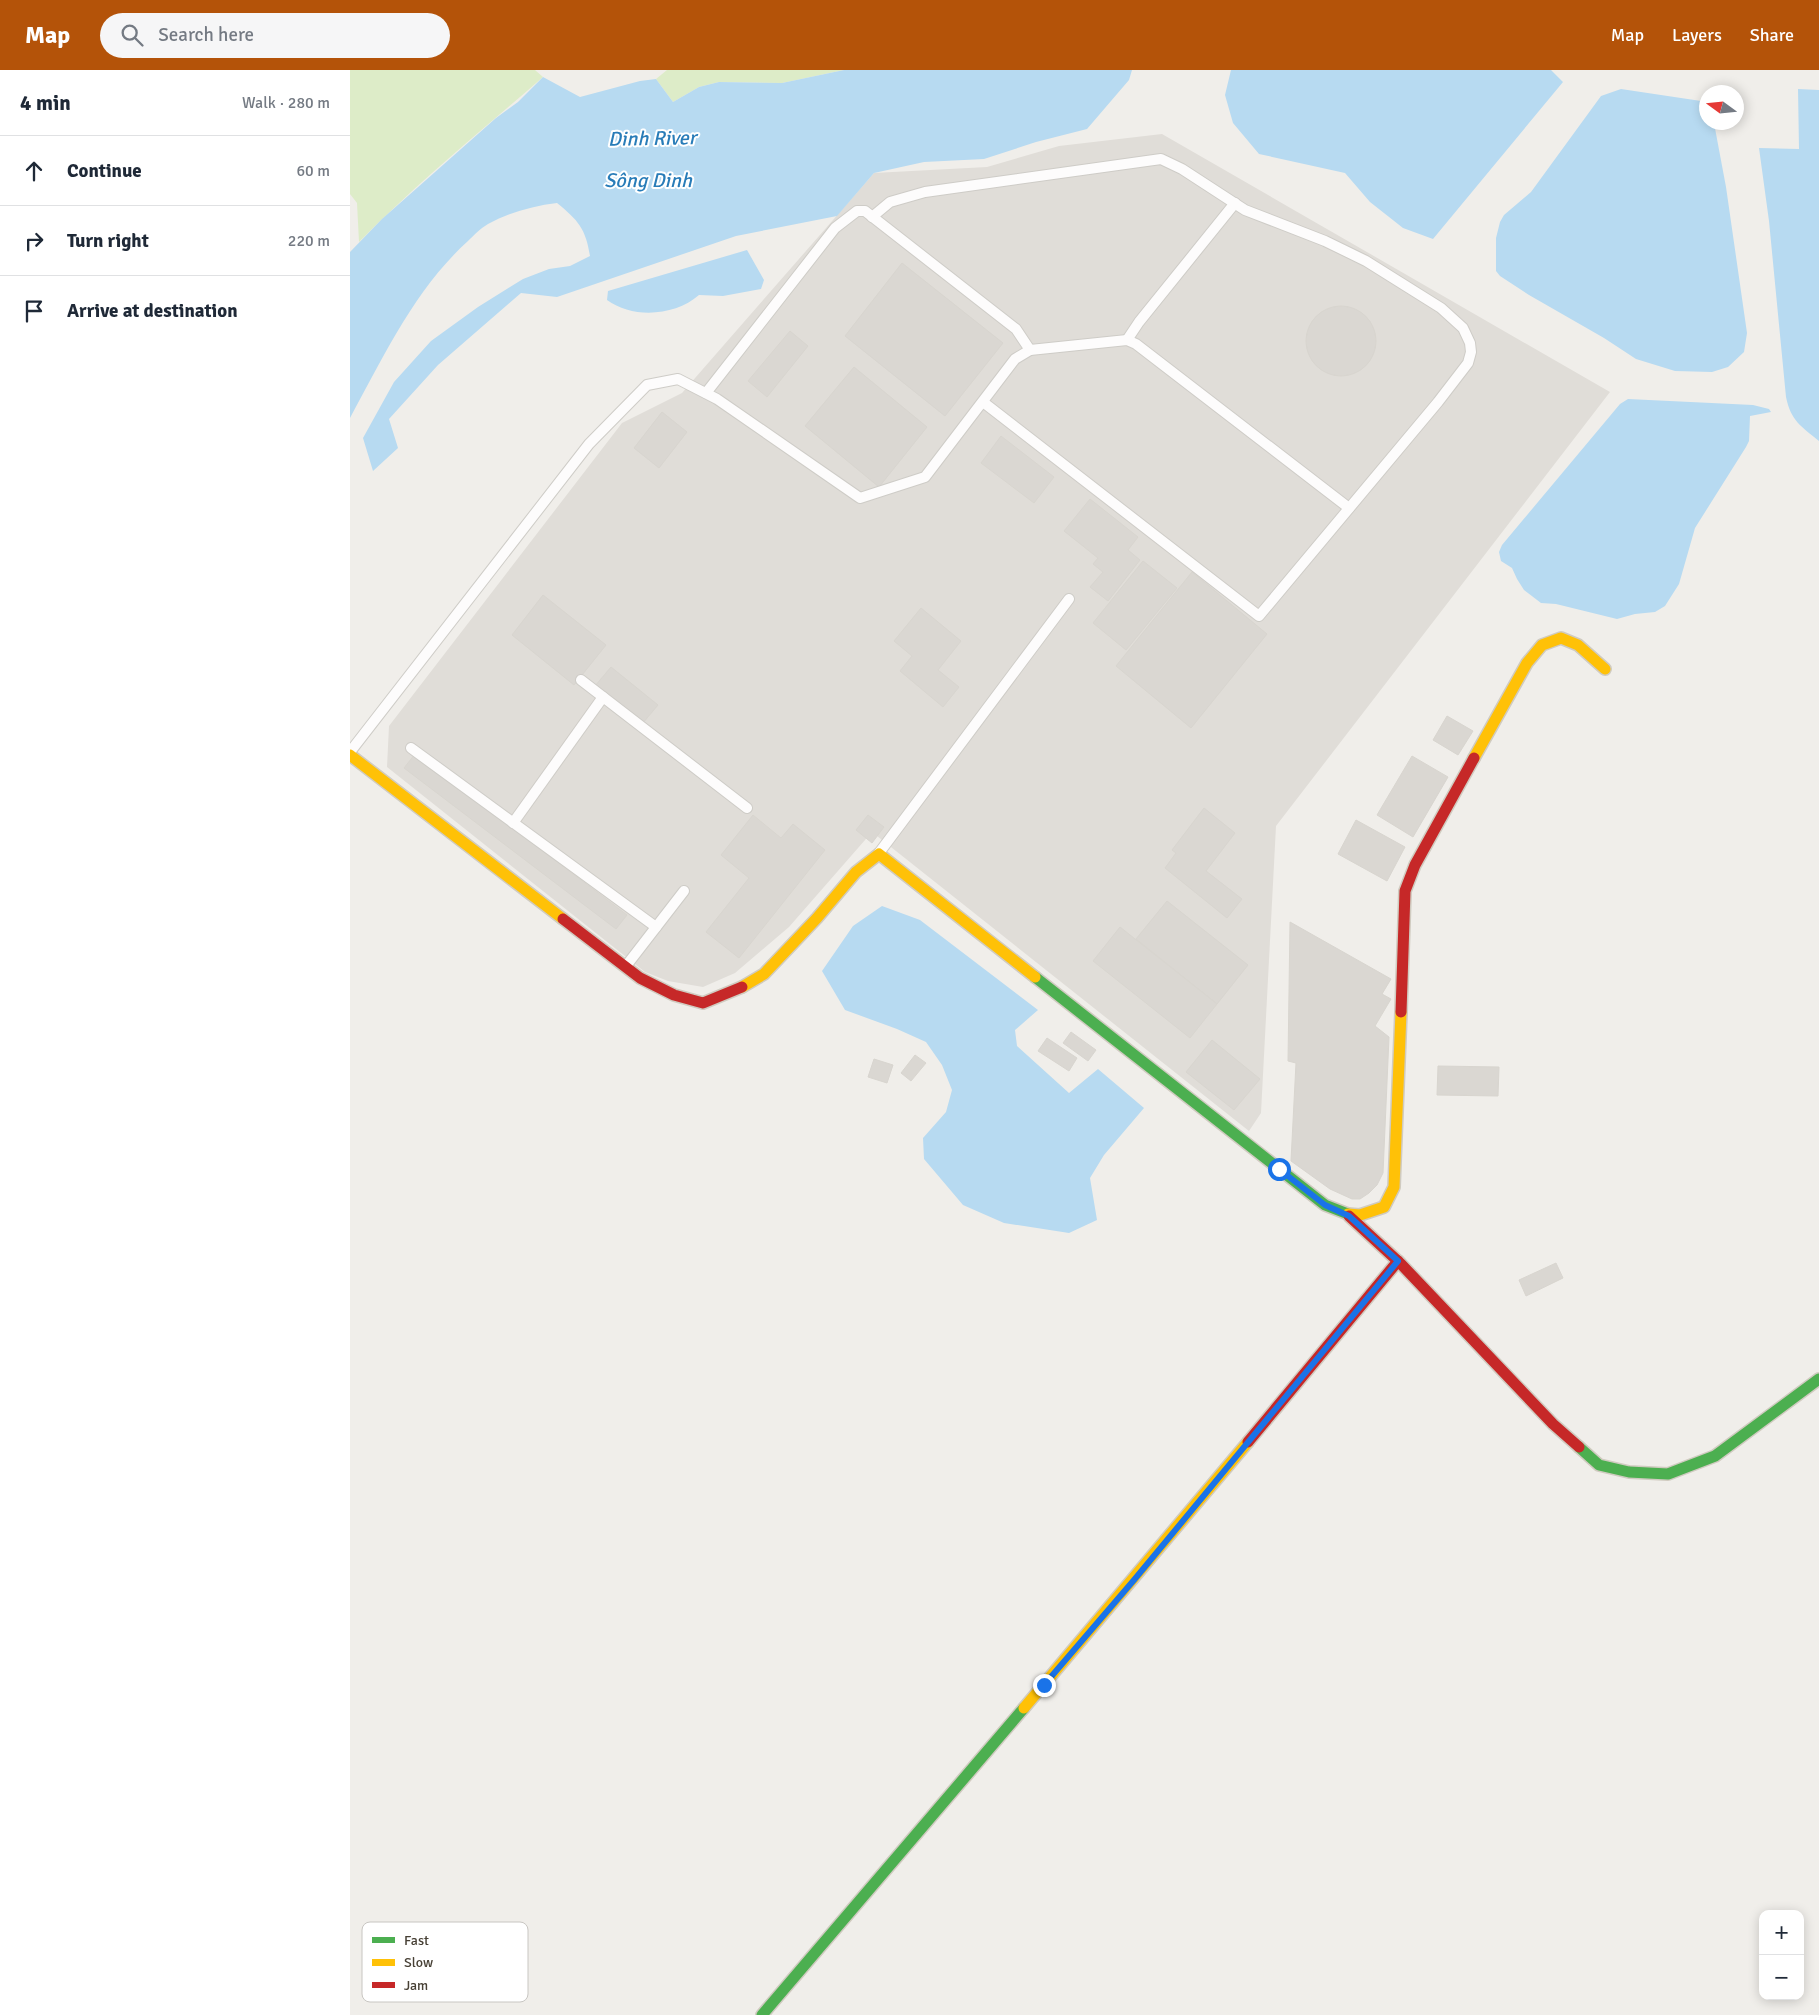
<!DOCTYPE html>
<html lang="en">
<head>
<meta charset="utf-8">
<style>
  :root { --surface:#fff; --page:#f6f6f7; --text:#1f2937; --muted:#747a83; --line:#e0e1e3; --accent:#b45309 }
  body { margin:0; font-family:Signika,sans-serif; background:var(--page); color:var(--text) }
  .controls { position:absolute; right:15px; bottom:15px; display:grid; overflow:hidden; border-radius:10px; box-shadow:0 2px 12px #0003 }
  .controls button { width:45px; height:45px; display:grid; place-items:center; padding:0; border:0; border-bottom:1px solid var(--line); background:var(--surface); color:var(--text); font:25px sans-serif }
  .compass { position:absolute; left:1349px; top:15px; width:45px; height:45px; border-radius:50%; background:var(--surface); box-shadow:0 2px 12px #0003; rotate:285deg }
  .stop { position:absolute; width:15px; height:15px; margin:-11px; border:4px solid #1a73e8; border-radius:50%; background:#fff }
  .stop.end { background:#1a73e8; border-color:#fff; box-shadow:0 1px 5px #0008 }
  .list { margin:0; padding:0; list-style:none }
  h2 { display:flex; justify-content:space-between; align-items:center; height:65px; margin:0; padding:0 20px; font-size:21px }
  h2 small { font-size:16px; font-weight:400; color:var(--muted) }
  .list li { display:grid; grid-template-columns:32px 1fr auto; gap:15px; align-items:center; box-sizing:border-box; height:70px; padding:0 20px; border-top:1px solid var(--line) }
  .list b { display:block; font-size:19px; white-space:nowrap }
  .list em { font-size:16px; font-style:normal; color:var(--muted) }
  .icon { flex:none; width:28px; height:28px; fill:none; stroke:currentColor; stroke-width:2; stroke-linecap:round; stroke-linejoin:round }
  .map { position:relative; flex:none; width:1469px; height:1945px; overflow:hidden }
  header { display:flex; align-items:center; gap:30px; box-sizing:border-box; height:70px; padding:0 25px; background:var(--accent); color:#fff }
  header strong { font-size:24px }
  nav { display:flex; gap:28px; margin-inline-start:auto; font-size:18px }
  .search { width:350px; height:45px; background:var(--page); display:flex; align-items:center; gap:12px; box-sizing:border-box; padding:0 18px; border-radius:28px; color:var(--muted); font-size:19px }
  main { display:flex }
  aside { flex:1; background:var(--surface) }
  .map>svg:first-child { display:block }
  .industrial { fill:#e0ddd8 }
  .green { fill:#ddecc8 }
  .water { fill:#b7daf1 }
  .building { fill:#dad7d2; stroke:#d8d5cf }
  .lines { fill:none; stroke-linecap:round; stroke-linejoin:round }
  .lane-casing { stroke:#ceccc7; stroke-width:12 }
  .fast-casing { stroke:#d0cbc0; stroke-width:14 }
  .slow-casing { stroke:#d0cbc0; stroke-width:14 }
  .jam-casing { stroke:#d0cbc0; stroke-width:14 }
  .lane { stroke:#fdfcfc; stroke-width:10 }
  .fast { stroke:#4caf50; stroke-width:11 }
  .slow { stroke:#ffc107; stroke-width:11 }
  .jam { stroke:#c62828; stroke-width:11 }
  .route { stroke:#1a73e8; stroke-width:6 }
  .labels { text-anchor:middle; stroke-width:4; stroke-linejoin:round; paint-order:stroke }
  .water-label { font-size:20px; font-style:italic; fill:#287cb8; stroke:#fff }
  .key { fill:#fff; stroke:#c8c6c2; stroke-width:1 }
  .key-label { font-size:14px; fill:#474035 }
</style>
</head>
<body>
<header>
<strong>Map</strong>
<div class="search"><svg class="icon" aria-label="search" viewBox="0 0 24 24"><circle cx="10" cy="10" r="6"/><path d="M15 15l6 6"/></svg>Search here</div>
<nav><a>Map</a><a>Layers</a><a>Share</a></nav>
</header>
<main>
<aside>
<h2>4 min<small>Walk · 280 m</small></h2>
<ul class="list">
<li><svg class="icon" aria-label="ahead" viewBox="0 0 24 24"><path d="M12 20V5M6 11l6-6 6 6"/></svg><div><b>Continue</b></div><em>60 m</em></li>
<li><svg class="icon" aria-label="right" viewBox="0 0 24 24"><path d="M7 20v-9h11M14 6l5 5-5 5"/></svg><div><b>Turn right</b></div><em>220 m</em></li>
<li><svg class="icon" aria-label="arrive" viewBox="0 0 24 24"><path d="M6 21V4h12l-3 4 3 4H6"/></svg><div><b>Arrive at destination</b></div></li>
</ul>
</aside>
<div class="map">
<svg width="1469" height="1945" viewBox="0 0 1469 1945">
  <rect width="100%" height="100%" fill="#f0eeea"/>
  <polygon class="industrial" points="812,64 1260,322 926,756 911,1043 899,1061 522,762 439,857 385,903 353,917 318,911 295,902 37,697 39,656 272,353 332,323 524,103 637,97 709,76"/>
  <g class="green">
    <path d="M0,0H185L193,7C131,61 67,113 9,172L7,133L0,124Z"/>
    <polygon points="317,0 494,0 432,13 369,12 349,17 323,32 306,9"/>
  </g>
  <g class="water">
    <path d="M494,0H782L779,10L737,59L686,72L634,89L574,92L524,103L487,146L386,166L207,227L171,223L88,295L39,349L48,378L23,401L13,368L44,312L81,271L128,237L173,209L199,199L220,196L240,186C236,159 228,150 207,133C183,136 160,142 138,154C131,158 124,165 118,171C65,219 34,286 0,348V182L32,149L146,48L168,32L193,7L230,27L290,11L306,9L323,32L349,17L369,12L432,13Z"/>
    <polygon points="881,0 1201,0 1213,12 1083,169 1053,158 1020,132 995,103 909,84 883,53 875,25"/>
    <polygon points="1271,19 1351,31 1356,36 1356,52 1364,53 1376,117 1397,263 1394,282 1378,297 1362,302 1325,301 1286,289 1254,268 1179,225 1150,206 1146,201 1146,168 1150,152 1154,145 1181,122 1251,26"/>
    <path d="M1448,19L1469,20V371C1451,356 1441,351 1436,327L1419,151L1409,78L1449,79Z"/>
    <path d="M397,180L414,210L411,219L373,226L349,225C325,246 283,249 257,230L258,221Z"/>
    <polygon points="1278,329 1403,335 1419,339 1421,342 1400,346 1399,371 1396,377 1345,458 1329,514 1315,536 1305,542 1285,544 1267,549 1206,534 1191,533 1174,520 1167,509 1162,498 1151,491 1149,482 1152,475 1270,334"/>
    <polygon points="532,836 570,850 688,940 665,960 667,976 719,1023 748,999 794,1038 754,1085 740,1108 747,1150 719,1163 654,1153 613,1135 574,1089 573,1068 596,1042 602,1020 592,995 576,972 547,959 495,940 472,901 503,856"/>
  </g>
  <g class="building">
    <polygon points="552,193 653,273 595,346 495,266"/>
    <circle cx="991" cy="271" r="35"/>
    <polygon points="440,261 458,276 417,327 398,311"/>
    <polygon points="504,297 577,357 529,417 455,356"/>
    <polygon points="312,342 337,362 309,398 284,378"/>
    <polygon points="651,366 704,407 684,433 631,393"/>
    <polygon points="740,429 788,467 778,480 790,490 758,531 740,517 753,502 743,494 748,488 714,461"/>
    <polygon points="793,491 827,518 776,580 743,553"/>
    <polygon points="842,502 917,564 841,658 766,596"/>
    <polygon points="193,525 256,575 224,615 162,565"/>
    <polygon points="571,538 611,571 588,600 609,617 593,637 550,601 562,586 544,571"/>
    <polygon points="261,597 308,635 292,654 245,616"/>
    <polygon points="1097,646 1123,661 1108,685 1083,670"/>
    <polygon points="65,684 277,845 266,859 54,698"/>
    <polygon points="1062,686 1098,707 1063,767 1027,745"/>
    <polygon points="854,738 885,763 856,801 892,829 877,848 815,798 826,783 822,780"/>
    <polygon points="403,745 431,768 443,754 475,780 389,888 356,862 399,808 371,785"/>
    <polygon points="518,745 534,757 522,773 506,760"/>
    <polygon points="1006,750 1055,777 1037,811 988,784"/>
    <polygon points="817,831 898,895 867,934 786,869"/>
    <polygon points="940,852 1041,909 1032,924 1041,929 1025,956 1039,967 1033,1103 1027,1115 1019,1123 1010,1129 1002,1129 980,1119 941,1091 946,993 938,991"/>
    <polygon points="770,857 867,934 840,968 743,891"/>
    <polygon points="721,962 746,980 738,991 713,973"/>
    <polygon points="697,968 727,988 719,1001 688,981"/>
    <polygon points="862,970 910,1009 884,1040 836,1002"/>
    <polygon points="565,985 576,993 561,1011 551,1003"/>
    <polygon points="524,989 543,995 537,1013 518,1007"/>
    <polygon points="1088,996 1149,997 1148,1026 1087,1025"/>
    <polygon points="1206,1193 1213,1208 1176,1226 1169,1210"/>
  </g>
  <g class="lines">
    <g class="lane-casing">
      <g id="lane">
        <polyline points="522,147 540,132 575,122 811,89 832,99 895,140 975,171 1016,191 1091,238 1113,258 1120,273 1121,282 1118,293 1088,332 909,546 633,332"/>
        <polyline points="777,270 789,252 885,133"/>
        <polyline points="356,323 485,158 507,141 515,141 666,259 680,280"/>
        <polyline points="231,610 397,738"/>
        <polyline points="61,678 306,857"/>
        <polyline points="0,682 239,374 297,315 328,309 367,329 510,428 575,407 665,289 680,280 777,270 786,274 999,438"/>
        <polyline points="163,753 253,627"/>
        <polyline points="529,783 719,529"/>
        <polyline points="276,896 334,821"/>
      </g>
    </g>
    <g class="fast-casing">
      <g id="fast">
        <polyline points="685,907 975,1135 998,1144"/>
        <polyline points="1229,1377 1249,1395 1279,1402 1318,1404 1365,1386 1469,1309"/>
        <polyline points="412,1945 674,1638"/>
      </g>
    </g>
    <g class="slow-casing">
      <g id="slow">
        <polyline points="0,685 213,849"/>
        <polyline points="1124,688 1177,593 1192,575 1211,568 1228,575 1255,599"/>
        <polyline points="392,917 414,904 467,848 506,802 529,784 685,907"/>
        <polyline points="998,1144 1010,1145 1034,1137 1044,1117 1051,942"/>
        <polyline points="674,1638 898,1372"/>
      </g>
    </g>
    <g class="jam-casing">
      <g id="jam">
        <polyline points="213,849 290,908 324,925 353,933 392,917"/>
        <polyline points="1051,942 1055,821 1065,795 1124,688"/>
        <polyline points="999,1146 1051,1194 1203,1354 1229,1377"/>
        <polyline points="898,1372 1048,1191"/>
      </g>
    </g>
    <use href="#lane" class="lane"/>
    <use href="#fast" class="fast"/>
    <use href="#slow" class="slow"/>
    <use href="#jam" class="jam"/>
  </g>
  <g class="lines">
    <polyline class="route" points="694,1615 784,1510 1048,1191 999,1146 975,1135 929,1099"/>
  </g>
  <g class="labels">
    <g class="water-label">
      <text transform="translate(302 68) rotate(-1)" y="7">Dinh River</text>
      <text x="298" y="117">Sông Dinh</text>
    </g>
  </g>
  <rect x="12" y="1852" width="166" height="80" rx="8" class="key"/>
  <rect x="22" y="1867" width="23" height="6" fill="#4caf50"/>
  <rect x="22" y="1889" width="23" height="7" fill="#ffc107"/>
  <rect x="22" y="1912" width="23" height="6" fill="#c62828"/>
  <g class="key-label">
    <text x="54" y="1875">Fast</text>
    <text x="54" y="1897">Slow</text>
    <text x="54" y="1920">Jam</text>
  </g>
</svg>
<div class="controls">
<button>+</button>
<button>−</button>
</div>
<svg class="compass" viewBox="-18 -18 36 36"><path d="M0-13l5 13h-10z" fill="#e53935"/><path d="M0 13l5-13h-10z" fill="#747a83"/></svg>
<div class="stop" style="left:929px;top:1099px"></div>
<div class="stop end" style="left:694px;top:1615px"></div>
</div>
</main>
</body>
</html>
